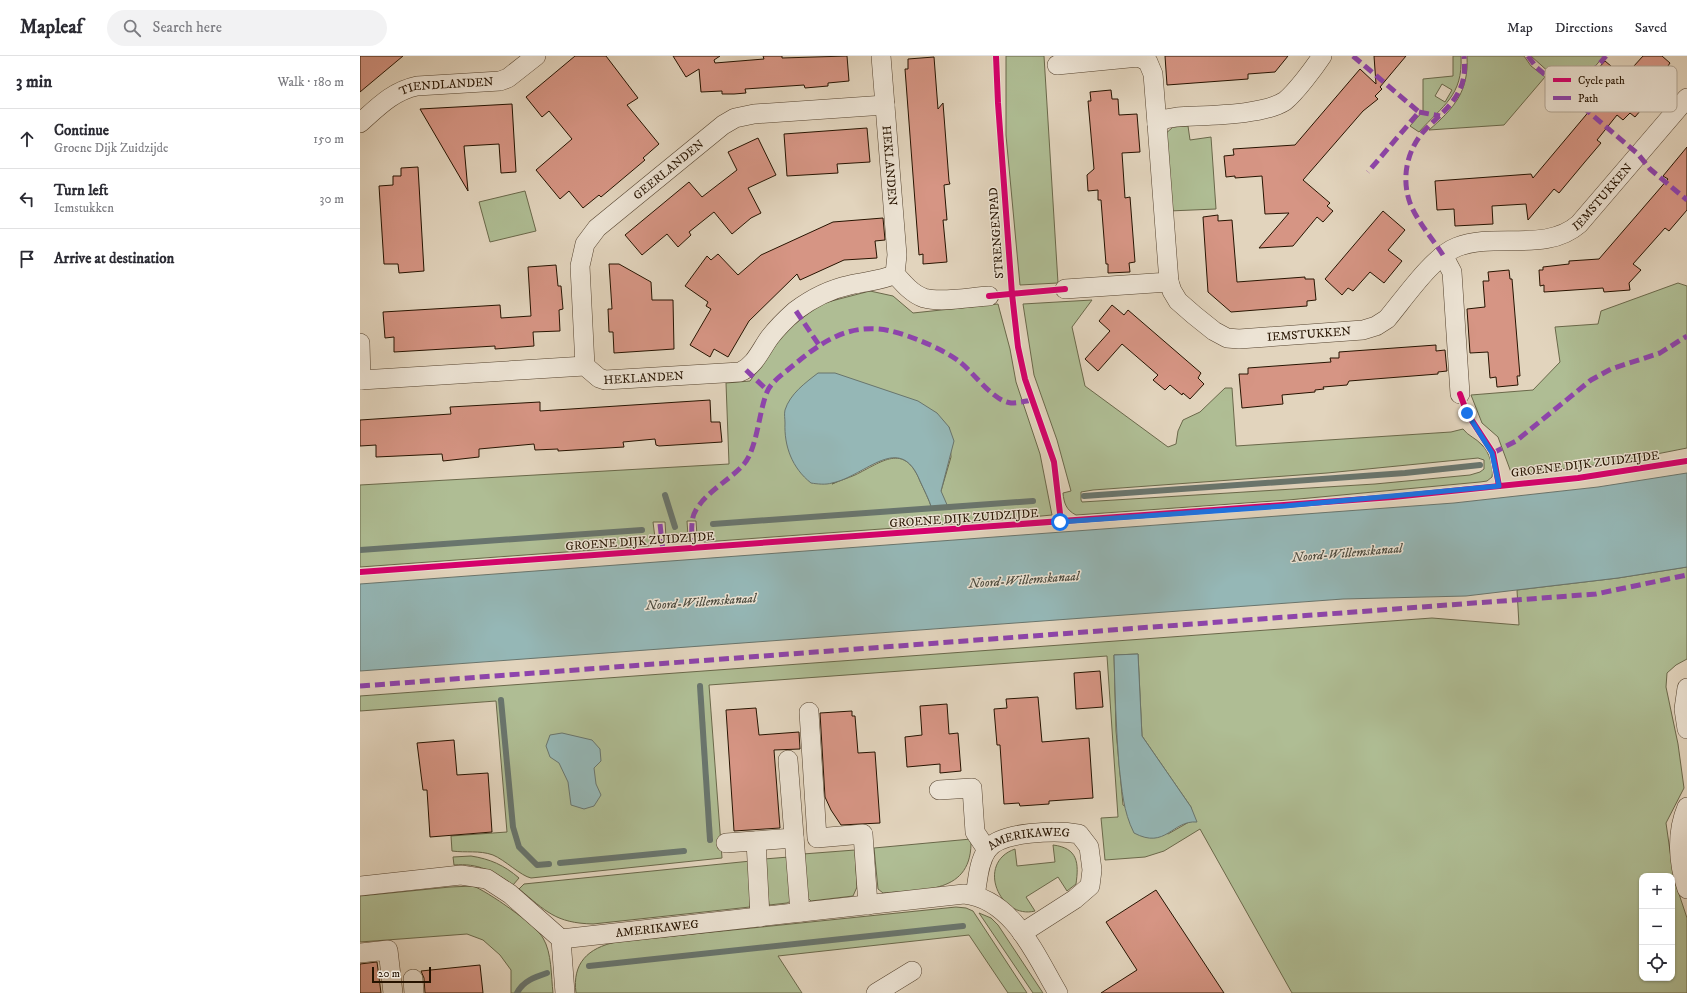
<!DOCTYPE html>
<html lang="en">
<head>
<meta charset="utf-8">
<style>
  :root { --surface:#fff; --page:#f2f2f3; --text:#2b2b33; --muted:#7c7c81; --line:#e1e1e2 }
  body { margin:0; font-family:"IM FELL DW Pica",serif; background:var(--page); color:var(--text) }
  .controls { position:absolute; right:12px; bottom:12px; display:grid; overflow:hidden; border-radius:8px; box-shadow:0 1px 3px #0004 }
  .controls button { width:36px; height:36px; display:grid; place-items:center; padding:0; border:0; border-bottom:1px solid var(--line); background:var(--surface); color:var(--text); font:20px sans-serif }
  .scale { position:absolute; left:12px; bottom:10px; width:59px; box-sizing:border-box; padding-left:4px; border:2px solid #261300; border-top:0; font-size:11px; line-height:14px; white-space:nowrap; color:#261300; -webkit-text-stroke:3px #ece3d4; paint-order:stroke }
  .stop { position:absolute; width:12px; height:12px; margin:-9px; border:3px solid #1a73e8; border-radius:50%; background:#fff }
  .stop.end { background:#1a73e8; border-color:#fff; box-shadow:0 1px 4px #0008 }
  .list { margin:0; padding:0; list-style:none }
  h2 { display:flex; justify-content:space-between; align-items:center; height:52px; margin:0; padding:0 16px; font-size:17px }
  h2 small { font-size:13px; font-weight:400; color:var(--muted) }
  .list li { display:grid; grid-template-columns:26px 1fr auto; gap:12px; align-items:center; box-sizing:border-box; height:60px; padding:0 16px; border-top:1px solid var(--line) }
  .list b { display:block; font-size:15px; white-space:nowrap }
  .list p { margin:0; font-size:13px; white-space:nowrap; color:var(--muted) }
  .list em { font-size:13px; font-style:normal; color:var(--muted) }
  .icon { flex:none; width:22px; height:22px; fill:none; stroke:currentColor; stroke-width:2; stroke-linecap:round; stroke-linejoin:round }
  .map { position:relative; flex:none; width:1327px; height:937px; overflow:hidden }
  header { display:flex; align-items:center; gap:24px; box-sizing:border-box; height:56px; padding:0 20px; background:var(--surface); border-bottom:1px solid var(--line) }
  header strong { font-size:19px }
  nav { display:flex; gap:22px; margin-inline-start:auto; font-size:14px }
  .search { width:280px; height:36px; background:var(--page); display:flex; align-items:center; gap:10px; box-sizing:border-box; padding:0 14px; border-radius:22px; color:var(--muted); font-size:15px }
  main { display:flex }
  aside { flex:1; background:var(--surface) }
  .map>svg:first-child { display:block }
  .green { fill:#afbd94; stroke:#6a684a; fill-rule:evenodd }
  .water { fill:#95b7b6; stroke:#69756d }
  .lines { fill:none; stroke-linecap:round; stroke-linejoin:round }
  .stream { stroke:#69756d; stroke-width:6 }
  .building { fill:#d69584; stroke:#261300 }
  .minor-casing { stroke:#55432f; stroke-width:20 }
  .minor { stroke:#ece3d4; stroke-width:19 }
  .quiet { stroke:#8e44ad; stroke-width:5; stroke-dasharray:10 5; stroke-linecap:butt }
  .cycleway-casing { stroke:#ece3d4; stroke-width:8 }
  .cycleway { stroke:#d6006c; stroke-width:6 }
  .route { stroke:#1a73e8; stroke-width:5 }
  .labels { text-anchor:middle; stroke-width:3; stroke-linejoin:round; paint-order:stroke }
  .street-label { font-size:12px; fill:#261300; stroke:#ece3d4 }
  .water-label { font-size:13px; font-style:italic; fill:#4d4c40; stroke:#ece3d4 }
  .key { fill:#ece3d4; stroke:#b1a594; stroke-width:1 }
  .key-label { font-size:11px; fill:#261300 }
</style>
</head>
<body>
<header>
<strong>Mapleaf</strong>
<div class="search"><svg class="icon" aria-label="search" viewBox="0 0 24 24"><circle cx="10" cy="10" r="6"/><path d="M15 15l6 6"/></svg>Search here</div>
<nav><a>Map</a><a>Directions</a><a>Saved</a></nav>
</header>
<main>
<aside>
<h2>3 min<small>Walk · 180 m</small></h2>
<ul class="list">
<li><svg class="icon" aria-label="ahead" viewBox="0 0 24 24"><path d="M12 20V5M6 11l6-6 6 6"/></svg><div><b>Continue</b><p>Groene Dijk Zuidzijde</p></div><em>150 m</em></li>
<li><svg class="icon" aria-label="left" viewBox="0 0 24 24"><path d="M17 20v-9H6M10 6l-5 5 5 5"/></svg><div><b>Turn left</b><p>Iemstukken</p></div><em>30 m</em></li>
<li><svg class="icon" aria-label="arrive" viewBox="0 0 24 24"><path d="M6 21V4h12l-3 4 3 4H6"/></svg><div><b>Arrive at destination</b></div></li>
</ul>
</aside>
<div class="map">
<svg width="1327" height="937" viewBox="0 0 1327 937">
  <rect width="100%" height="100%" fill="#e2d4bd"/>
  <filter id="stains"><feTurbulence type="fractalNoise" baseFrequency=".005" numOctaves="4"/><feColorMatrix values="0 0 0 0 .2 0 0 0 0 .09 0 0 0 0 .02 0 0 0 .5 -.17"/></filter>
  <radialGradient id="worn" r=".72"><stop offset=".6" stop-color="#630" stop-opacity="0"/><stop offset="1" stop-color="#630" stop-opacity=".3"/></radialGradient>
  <g class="green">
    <polygon points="646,0 684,0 698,227 660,229 646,79"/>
    <path d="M1093,0H1101C1103,40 1083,49 1059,76L1050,70L1063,55V23L1093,20ZM1082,28L1092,34L1085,46L1075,40Z"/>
    <path d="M1107,0H1164L1171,10L1185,21L1144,69L1069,74C1094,52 1109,36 1107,0Z"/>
    <polygon points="1171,0 1244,0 1212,37"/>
    <polygon points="828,70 830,84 851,81 856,153 809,155 803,80 813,71"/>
    <polygon points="165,135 176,175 130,186 119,146"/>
    <polygon points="1318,227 1327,230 1327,392 1251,407 1152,419 1138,381 1122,367 1111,339 1173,334 1200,306 1195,271 1238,268 1241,255"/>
    <path d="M510,235L533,240L553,257L638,248L650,293L656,326L680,398L692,459L617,466L344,486L337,480L336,465H327L328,480L325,485L309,486L306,482L305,466H293L295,482L292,489L288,490L0,511V429L369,408L366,327L390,325L425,276L460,248ZM589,371L591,401L581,435L572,453C569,443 564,434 560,425C544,386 522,406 495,419C488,422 479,425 472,428Z"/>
    <path d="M732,244L712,271L725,330L808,391L816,388L818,375L823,364L840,356L865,332H872L876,390L1091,376L1103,373C1108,380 1116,382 1122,389C1129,395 1134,412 1132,421L1127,425L1120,426L928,444L716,459C706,454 704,447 703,437L711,435L697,384L674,319L663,248ZM1118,402L1124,404V413L1120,416L1110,419L1015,428L722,446L721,444V436L733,434L967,417Z"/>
    <path d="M1327,511V603L1316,609L1307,617L1306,631L1318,688L1324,732L1306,767L1314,823L1327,862V937H932L840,773L804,795L785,801L745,804L741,762L758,761L747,600L349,629L362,802L171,822C161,820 145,804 133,799C119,794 106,797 92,795L91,780L147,776L136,645L0,655V640L1072,562L1159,569L1157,534L1258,522ZM778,598L782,680L831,751L832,756L829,766L808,778L763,749L756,675L754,599ZM1282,820H1312V922H1282Z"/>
    <path d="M611,783C613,839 563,833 523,837L518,833L514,792Z"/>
    <path d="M693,789C718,792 719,807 716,828L707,835L698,821L666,841L675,855C640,864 615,807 655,793L657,810L695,806Z"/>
    <polygon points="495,794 497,831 493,840 451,845 448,842 443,798"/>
    <path d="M111,800C130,803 144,809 159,822L153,829C133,815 118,807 94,809L93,801Z"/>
    <polygon points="429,801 431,845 427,847 409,849 404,803"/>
    <path d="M391,805L390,851L233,868C195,867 186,855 159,833L164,828Z"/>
    <path d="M113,830C127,835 176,869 183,882C192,897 191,920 193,937H151V914L140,899L123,884L107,878L0,886V840L90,831Z"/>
    <path d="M596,851L606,852L613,855L667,937H648L609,879L418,900L442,937H216C212,907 228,892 256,886Z"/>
    <polygon points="619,857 631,862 638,869 683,937 673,937"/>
  </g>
  <g class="water">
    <path d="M458,317H475L558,345L577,357L589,371L594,385L581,435L588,451L572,453C569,443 564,434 560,425C540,375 506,420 472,427C466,429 457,428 451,427C432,412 424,390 425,367C425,363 424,358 425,354C430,338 445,327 458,317Z"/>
    <polygon points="1327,417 1327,511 1258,522 1106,540 983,543 0,615 0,528 1094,447 1238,431"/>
    <path d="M778,598L782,680L831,751L837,766C812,764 806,794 774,777C763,755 762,734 759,709C756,673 755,636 754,599Z"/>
    <polygon points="202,677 232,684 240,693 241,705 234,712 236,728 241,739 234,750 224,753 211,749 208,726 199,707 190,701 186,690 190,679"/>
  </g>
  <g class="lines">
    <g class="stream">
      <polyline points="305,439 315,471"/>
      <polyline points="724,440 1045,417 1120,409"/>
      <polyline points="353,468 673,445"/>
      <polyline points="0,494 282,474"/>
      <polyline points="340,630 350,784"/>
      <polyline points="141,644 153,771 159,791 177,809 189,808"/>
      <polyline points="200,807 324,795"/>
      <polyline points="229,910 603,870"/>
      <path d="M157,937C163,925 175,921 187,917"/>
    </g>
  </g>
  <g class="building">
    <polygon points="0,0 43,0 0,36"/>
    <polygon points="215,0 246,0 278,42 267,49 299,88 283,102 285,104 241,141 239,139 223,152 209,135 200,143 176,114 212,83 189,55 182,61 166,41"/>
    <polygon points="313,0 360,0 354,4 355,7 404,3 403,0 422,0 422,2 487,0 489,25 468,27 468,30 445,32 444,29 385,33 386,37 374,38 362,38 362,35 341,36 339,13 326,21"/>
    <polygon points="805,0 928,0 915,16 888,18 888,23 807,29"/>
    <polygon points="1014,0 1046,0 1020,31 1022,33 1015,40 1018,43 1003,55 943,124 970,147 967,150 973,155 963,166 957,161 933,190 899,192 929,157 905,158 902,120 875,122 875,120 866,121 864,100 874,99 873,93 935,89 1000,13 1016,28"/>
    <polygon points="1283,0 1302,0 1310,7 1299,23 1304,27 1275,61 1270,57 1263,64 1257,59 1237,84 1241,87 1224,107 1199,137 1194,133 1168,164 1166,148 1132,150 1133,168 1095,170 1094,153 1077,154 1075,125 1171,118 1173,122 1231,53 1215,38 1245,5 1264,21"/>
    <polygon points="574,1 578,53 583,47 589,125 590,128 584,129 587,164 583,164 587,206 563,208 563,198 559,199 545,13 548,13 548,3"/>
    <polygon points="751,34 752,43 758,43 759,59 777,58 780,96 762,97 765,142 770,141 775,206 769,207 770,216 748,217 748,208 746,208 741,144 738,144 738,134 728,135 727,119 734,113 728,45 731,45 730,36"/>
    <polygon points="152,48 156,116 141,117 139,88 104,90 108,135 60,53"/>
    <polygon points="507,72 510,106 477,108 478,117 427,120 424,78"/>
    <polygon points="398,82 416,119 388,132 401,157 391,162 372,178 354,156 329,176 331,179 318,191 307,178 282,199 265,179 329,126 342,141 377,114 368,96"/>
    <polygon points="1327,91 1327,154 1309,175 1305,172 1273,208 1281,214 1269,227 1270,234 1244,236 1243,232 1184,236 1184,229 1180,230 1179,214 1183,214 1183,211 1209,208 1209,205 1239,203 1308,123 1303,120"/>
    <polygon points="58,111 64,215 39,217 38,208 24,208 19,130 33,129 33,120 41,120 41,112"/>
    <polygon points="1023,155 1045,174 1028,194 1042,205 1024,227 1010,216 993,235 988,232 982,239 965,223"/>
    <polygon points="858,159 858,165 872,164 877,226 945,221 945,223 954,223 956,244 947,245 947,250 871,256 848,236 843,161"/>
    <polygon points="523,162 525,184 515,185 517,202 484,204 440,224 437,218 389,265 368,301 354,293 350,301 330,289 351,253 346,250 348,246 325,230 347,200 351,204 358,198 378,219 401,199 473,166"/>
    <polygon points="249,208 259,208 291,226 292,244 313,244 314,293 254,297 253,276 249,276 248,253 252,253"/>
    <polygon points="196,209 198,230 201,230 203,253 199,254 200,275 173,276 174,290 135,293 135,290 34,296 34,281 25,282 23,256 140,249 141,262 171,260 168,211"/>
    <polygon points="1149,214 1150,223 1152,223 1160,320 1157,320 1158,329 1137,331 1136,321 1130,322 1128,296 1110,297 1107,253 1125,251 1123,225 1129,225 1128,216"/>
    <polygon points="752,249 764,259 768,254 841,317 838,322 844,328 830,343 823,337 822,339 810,329 805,334 793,324 798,319 762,288 738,315 725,303 750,275 739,265"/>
    <polygon points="1076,289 1076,295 1085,294 1087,315 1078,316 1078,318 989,325 987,329 963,331 964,333 955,334 955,336 922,339 923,348 882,352 879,318 888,318 888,312 971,306 970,302 979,302 979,296"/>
    <polygon points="350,344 351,366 360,366 362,386 299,390 296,389 295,383 263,386 264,391 198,395 198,393 175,394 174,388 119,393 119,401 83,405 82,398 16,401 16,389 0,390 0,364 91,358 90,351 180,346 180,355"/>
    <polygon points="740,615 743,651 716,653 714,617"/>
    <polygon points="678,641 682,686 729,682 733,742 689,745 689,748 660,750 659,747 644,748 640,689 637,689 634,653 647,652 646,643"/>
    <polygon points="587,648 589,678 598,677 601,715 580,717 580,708 547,711 545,681 562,679 560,650"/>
    <polygon points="396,652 399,679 439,676 440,693 414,694 420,772 374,775 366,654"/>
    <polygon points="492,655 492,660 495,660 498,697 515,696 520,767 481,769 471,754 465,741 460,657"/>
    <polygon points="94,684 97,719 128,717 132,776 70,781 67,734 63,734 57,687"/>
    <polygon points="796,834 864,937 741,937 777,914 746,866"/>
    <polygon points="17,906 21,937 0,937 0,908"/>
    <polygon points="120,909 123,937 65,937 64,922 61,915"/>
  </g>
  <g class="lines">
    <g class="minor-casing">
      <g id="minor">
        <path id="s1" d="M521,0L537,199L535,218C543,227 552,238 564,242C581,247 611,241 629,240"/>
        <polyline points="697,9 779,1 788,6 793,18 797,68"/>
        <path id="s2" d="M0,67C18,51 33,35 57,30L140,25L148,22L176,0"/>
        <polyline points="1083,199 1092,216 1100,338"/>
        <path id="s3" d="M809,226L812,235L818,245L834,259L854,275L867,282L879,283L1003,274L1016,270L1027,263C1044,243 1073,200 1097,191C1135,176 1186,197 1219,168L1327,42"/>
        <path d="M705,233L809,226L797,68L805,63L817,61C845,59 902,60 925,45C936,36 954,12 962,0"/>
        <polyline points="0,287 1,324"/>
        <path id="s4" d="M225,310L220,210L225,188L237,172L363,69L375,62L394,58L525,49"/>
        <path id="s5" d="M1,324L225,310L239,322L245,324L380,316C395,310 401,293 410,281C417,272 426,263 435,255C451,243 471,233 490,229C506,225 521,225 535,218"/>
        <polyline points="1327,632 1324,653 1327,673"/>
        <polyline points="449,656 457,782 503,778 508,849"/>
        <polyline points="428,704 440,856"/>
        <polyline points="579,734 612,732 615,776 627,794"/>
        <path d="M1327,751C1316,777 1318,807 1327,833"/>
        <polyline points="396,785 400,861"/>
        <polyline points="366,787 434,782"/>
        <path id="s6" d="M0,830L101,819L127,823L150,838L201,883L604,838C653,843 676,900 698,937"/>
        <path id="s7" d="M615,839C618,825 618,807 627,794C640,775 698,774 719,778L729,791L732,814L730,830L715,843L662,877"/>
        <polyline points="201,883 205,937"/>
        <polyline points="0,897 28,894 33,937"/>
        <polyline points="53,923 54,937"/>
        <polyline points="516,937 552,915"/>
      </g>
    </g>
    <use href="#minor" class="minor"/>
    <g class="quiet">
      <polyline points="993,0 1059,56 1008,116"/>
      <polyline points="1168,0 1176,11 1278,98 1290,113 1327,144"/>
      <polyline points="1211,41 1246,0"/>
      <polyline points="1059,56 1080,60"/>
      <path d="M1083,199C1072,182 1057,165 1050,147C1041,122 1047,94 1064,75C1077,61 1092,51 1100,33C1105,23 1105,11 1104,0"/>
      <polyline points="436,255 459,289"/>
      <polyline points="386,314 407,334"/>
      <polyline points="1133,397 1156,385 1231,324 1251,313 1300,297 1327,280"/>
      <polyline points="300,468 303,495"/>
      <path d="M334,492C333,484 331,476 332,468C332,443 370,425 384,408C397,393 399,355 407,336C411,326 422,319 430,312C457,290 481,270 519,273C541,275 582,292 600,306C614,317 633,345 651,347C658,347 665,345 672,344"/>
      <polyline points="0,630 1236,538 1327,519"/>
    </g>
    <g class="cycleway-casing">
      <g id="cycleway">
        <polyline points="636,0 638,47 652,238 658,291 665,323 694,406 701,466"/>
        <polyline points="629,240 705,233"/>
        <polyline points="1100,338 1107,357 1133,397 1139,430"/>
        <polyline points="0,516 1033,441 1218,422 1327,405"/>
      </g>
    </g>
    <use href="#cycleway" class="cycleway"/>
  </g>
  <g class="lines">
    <polyline class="route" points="700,466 925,450 1139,430 1132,397 1107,357"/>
  </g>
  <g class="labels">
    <g class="street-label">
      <text dy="4" stroke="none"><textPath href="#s2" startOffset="98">TIENDLANDEN</textPath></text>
      <text dy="4" stroke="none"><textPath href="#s1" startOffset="110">HEKLANDEN</textPath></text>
      <text dy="4" stroke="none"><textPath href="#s4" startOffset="235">GEERLANDEN</textPath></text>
      <text dy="4" stroke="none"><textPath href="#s3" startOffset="509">IEMSTUKKEN</textPath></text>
      <text transform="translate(636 177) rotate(-94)" y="4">STRENGENPAD</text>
      <text dy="4" stroke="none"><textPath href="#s3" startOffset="165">IEMSTUKKEN</textPath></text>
      <text dy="4" stroke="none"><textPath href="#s5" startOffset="288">HEKLANDEN</textPath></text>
      <text transform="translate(1225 408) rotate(-7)" y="4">GROENE DIJK ZUIDZIJDE</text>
      <text transform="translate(604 462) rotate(-4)" y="4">GROENE DIJK ZUIDZIJDE</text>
      <text transform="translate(280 485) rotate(-4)" y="4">GROENE DIJK ZUIDZIJDE</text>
      <text dy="4" stroke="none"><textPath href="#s7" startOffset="92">AMERIKAWEG</textPath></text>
      <text dy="4" stroke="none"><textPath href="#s6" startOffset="320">AMERIKAWEG</textPath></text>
    </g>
    <g class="water-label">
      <text transform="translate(987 496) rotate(-5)" y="5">Noord-Willemskanaal</text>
      <text transform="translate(664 523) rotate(-4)" y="5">Noord-Willemskanaal</text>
      <text transform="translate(341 545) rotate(-4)" y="5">Noord-Willemskanaal</text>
    </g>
  </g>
  <rect x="1185" y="10" width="132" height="46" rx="6" class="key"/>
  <rect x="1193" y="22" width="18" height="4" fill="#d6006c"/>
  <rect x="1193" y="40" width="18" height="4" fill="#8e44ad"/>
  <g class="key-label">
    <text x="1218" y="28">Cycle path</text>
    <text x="1218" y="46">Path</text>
  </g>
  <rect width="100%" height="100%" filter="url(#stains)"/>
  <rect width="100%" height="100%" fill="url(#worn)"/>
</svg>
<div class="controls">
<button>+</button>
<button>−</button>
<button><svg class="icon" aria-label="locate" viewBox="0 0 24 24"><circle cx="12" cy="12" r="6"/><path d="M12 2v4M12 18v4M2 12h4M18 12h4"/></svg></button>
</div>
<div class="scale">20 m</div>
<div class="stop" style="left:700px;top:466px"></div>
<div class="stop end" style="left:1107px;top:357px"></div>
</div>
</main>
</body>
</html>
